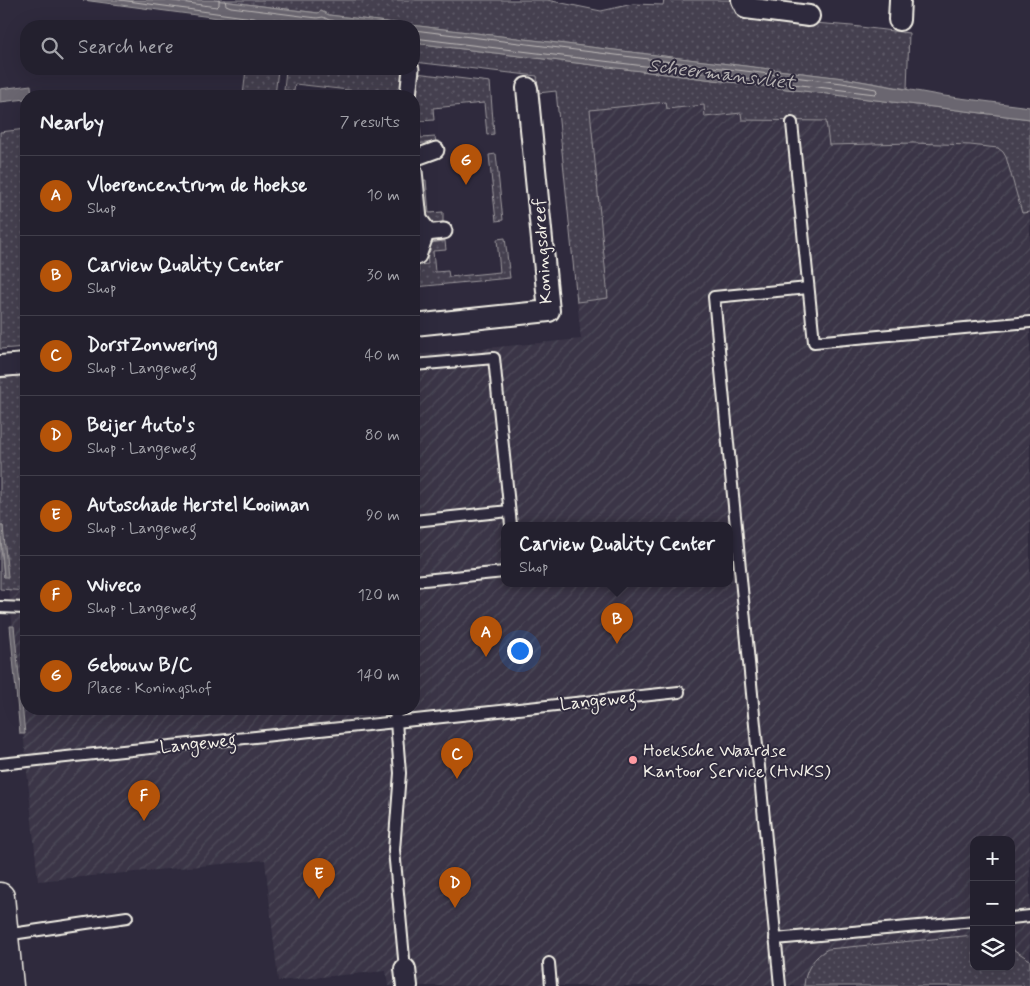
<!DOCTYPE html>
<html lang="en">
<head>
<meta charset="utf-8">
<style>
  :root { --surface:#23202e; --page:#2b2836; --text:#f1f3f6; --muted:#a3a3aa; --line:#403e4a; --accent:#b45309 }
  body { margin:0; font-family:Mynerve,sans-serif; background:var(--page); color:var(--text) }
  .controls { position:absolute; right:15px; bottom:15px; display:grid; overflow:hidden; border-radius:10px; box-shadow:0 5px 20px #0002 }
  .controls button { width:45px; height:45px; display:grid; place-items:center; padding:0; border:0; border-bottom:1px solid var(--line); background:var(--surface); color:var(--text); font:25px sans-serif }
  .you { position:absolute; left:519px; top:650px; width:18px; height:18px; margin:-12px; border:4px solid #fff; border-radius:50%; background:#1a73e8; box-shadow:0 0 0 8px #1a73e833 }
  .badge { display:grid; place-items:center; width:32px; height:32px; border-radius:50%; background:var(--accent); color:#fff; font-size:16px; font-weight:700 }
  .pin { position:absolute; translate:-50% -41px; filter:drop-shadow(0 1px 2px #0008) }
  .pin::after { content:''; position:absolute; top:26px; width:18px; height:15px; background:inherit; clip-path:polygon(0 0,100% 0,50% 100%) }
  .popup { position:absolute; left:501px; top:522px; width:232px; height:65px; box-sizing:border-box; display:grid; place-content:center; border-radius:10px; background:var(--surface); filter:drop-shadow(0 1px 4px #0005); font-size:16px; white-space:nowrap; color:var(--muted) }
  .popup b { font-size:19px; color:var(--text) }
  .popup::after { content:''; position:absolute; left:50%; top:100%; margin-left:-10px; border:10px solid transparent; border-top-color:var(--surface) }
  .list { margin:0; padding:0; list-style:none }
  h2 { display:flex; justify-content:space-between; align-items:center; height:65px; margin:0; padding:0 20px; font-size:21px }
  h2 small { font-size:16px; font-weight:400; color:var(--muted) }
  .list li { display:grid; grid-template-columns:32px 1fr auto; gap:15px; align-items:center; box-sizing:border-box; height:80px; padding:0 20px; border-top:1px solid var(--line) }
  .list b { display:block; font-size:19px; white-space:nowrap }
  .list p { margin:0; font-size:16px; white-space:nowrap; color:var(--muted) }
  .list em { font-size:16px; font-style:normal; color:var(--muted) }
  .icon { flex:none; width:28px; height:28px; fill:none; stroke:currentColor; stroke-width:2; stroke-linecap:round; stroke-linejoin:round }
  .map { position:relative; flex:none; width:1030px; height:986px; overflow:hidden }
  .search { position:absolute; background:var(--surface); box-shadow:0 5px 20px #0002; left:20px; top:20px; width:400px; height:55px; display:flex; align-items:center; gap:12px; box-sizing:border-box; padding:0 18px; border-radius:20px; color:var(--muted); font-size:19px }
  .panel { position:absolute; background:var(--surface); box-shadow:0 5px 20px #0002; left:20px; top:90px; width:400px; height:625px; border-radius:20px }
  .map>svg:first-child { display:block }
  .industrial { fill:url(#industrial-furrows); fill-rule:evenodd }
  .grass { fill:url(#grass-dots); stroke:#9c989c }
  .water { fill:#6a6670; stroke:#a19ea0 }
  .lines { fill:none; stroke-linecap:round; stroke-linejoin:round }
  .shore { stroke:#bdb9b8; stroke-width:1 }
  .service-casing { stroke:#f4f1e8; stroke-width:14 }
  .pedestrian-casing { stroke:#f4f1e8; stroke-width:19 }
  .minor-casing { stroke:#f4f1e8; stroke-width:24 }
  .secondary-casing { stroke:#f4f1e8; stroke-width:31 }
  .service { stroke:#2f2a3d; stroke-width:10 }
  .pedestrian { stroke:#2f2a3d; stroke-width:15 }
  .minor { stroke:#2f2a3d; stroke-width:20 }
  .secondary { stroke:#2f2a3d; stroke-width:28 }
  .poi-dot { fill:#ff9aa2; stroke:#2f2a3d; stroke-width:2 }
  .labels { text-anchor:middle; stroke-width:4; stroke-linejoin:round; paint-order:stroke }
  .street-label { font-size:18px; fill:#f4f1e8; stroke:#2f2a3d }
  .poi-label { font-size:18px; fill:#f4f1e8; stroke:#2f2a3d; text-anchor:start }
  .water-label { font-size:19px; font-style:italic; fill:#b6b2b2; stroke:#2f2a3d }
</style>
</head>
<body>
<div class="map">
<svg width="1030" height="986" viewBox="0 0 1030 986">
  <defs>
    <pattern id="industrial-furrows" width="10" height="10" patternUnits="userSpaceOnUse" patternTransform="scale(1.25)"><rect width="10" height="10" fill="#3b3647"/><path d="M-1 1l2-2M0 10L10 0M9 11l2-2" fill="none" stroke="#4e4a59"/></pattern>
    <pattern id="grass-dots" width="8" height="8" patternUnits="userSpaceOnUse" patternTransform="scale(1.25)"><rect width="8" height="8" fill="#454050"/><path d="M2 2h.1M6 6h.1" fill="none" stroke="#605c69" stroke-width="1.8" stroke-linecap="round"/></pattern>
  </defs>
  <rect width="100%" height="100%" fill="#2f2a3d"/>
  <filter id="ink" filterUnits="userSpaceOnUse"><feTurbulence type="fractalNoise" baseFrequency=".02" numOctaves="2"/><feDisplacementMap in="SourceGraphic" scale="10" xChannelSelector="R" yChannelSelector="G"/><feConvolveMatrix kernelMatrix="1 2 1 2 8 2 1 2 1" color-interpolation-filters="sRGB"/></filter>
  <g filter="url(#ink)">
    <path class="industrial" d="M553,60L1030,119V986H388L386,971L278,981L265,860L38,881L9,590L6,577L0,397L26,394V709H414V355L581,339ZM504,525H730V583H504ZM974,840H1011V967H974Z"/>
    <g class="grass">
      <polygon points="214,0 547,0 601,11 633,4 663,5 664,0 730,0 738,17 852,26 909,33 907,89 843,78 329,15 321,11 319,13"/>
      <polygon points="414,43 1030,119 1030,212 1022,213 1006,157 1003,152 998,148 970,145 913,143 829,145 826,121 742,120 741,113 705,117 704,105 667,109 666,102 590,110 608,298 577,302 556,91 538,93 537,76 414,62"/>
      <polygon points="246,69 278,69 275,96 243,96"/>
      <polygon points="286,69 375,69 405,72 402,96 295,84 294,91 284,90"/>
      <polygon points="416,73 490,82 494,134 487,135 484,103 433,108 434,120 419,121 421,138 435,137 436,142 414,144 414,124 417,123 414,95"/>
      <polygon points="26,129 26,347 0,349 0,132"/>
      <polygon points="496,154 503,220 496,221 489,155"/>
      <polygon points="426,180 429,213 443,212 443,222 427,224 419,181"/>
      <polygon points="505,238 510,278 415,287 414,278 419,277 418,265 428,264 427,252 430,251 429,243 445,241 446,250 433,251 435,272 448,271 449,277 500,272 497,239"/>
      <polygon points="26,375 26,591 0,589 0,538 4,577 3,526 0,526 0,378"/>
      <path d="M974,935V967H1011V948L1030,960V986H804C805,970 814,956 828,949Z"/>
    </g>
    <g class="water">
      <polygon points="83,0 214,0 318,13 321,11 329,15 843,78 944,96 1030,107 1030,119 414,43 414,26 279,26"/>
      <polygon points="31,85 32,96 26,96 26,99 0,102 0,89"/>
      <polygon points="0,526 3,526 8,577 4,577"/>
      <polygon points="10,626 14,626 25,734 20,734"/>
    </g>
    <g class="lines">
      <g class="shore">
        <polyline points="120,0 260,19 264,21 265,26"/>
        <polyline points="166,0 217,7 219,5 219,0"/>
        <polyline points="225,0 226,5 231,7 317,18 323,17 329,20 382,26"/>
        <polyline points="271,26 271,21 273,19 322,24 332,26"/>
        <polyline points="414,30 842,83 876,89 877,92 875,94 414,38"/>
      </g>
      <g class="service-casing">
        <g id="service">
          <polyline points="792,123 814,342 1030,322"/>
          <polyline points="414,365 494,358 511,525"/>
          <polyline points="414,521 509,511"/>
          <polyline points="414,581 504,572"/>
          <polyline points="0,607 26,608"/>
          <polyline points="395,709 400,773 394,850 405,969"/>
          <polyline points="0,764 679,692"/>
          <polyline points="1011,918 1030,916"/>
          <polyline points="5,935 127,917"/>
          <polyline points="775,939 974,921"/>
          <polyline points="549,963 551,986"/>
          <polyline points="780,986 714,297 808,288"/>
        </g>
      </g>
      <g class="pedestrian-casing">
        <g id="pedestrian">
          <polyline points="408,96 411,69"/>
          <polyline points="414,158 436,150"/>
          <polyline points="414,171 419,219 426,228 426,233 418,256 414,258"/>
          <polyline points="426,233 444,231"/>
        </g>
      </g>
      <g class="minor-casing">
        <g id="minor">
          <polyline points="742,0 746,8 809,16"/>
          <polyline points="899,20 900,0"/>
          <polyline points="414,325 549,311 527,88"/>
          <polyline points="0,366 26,364"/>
          <polyline points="405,969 407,986"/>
        </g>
      </g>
      <g class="secondary-casing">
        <polyline id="secondary" points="0,897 9,986"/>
      </g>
      <use href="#service" class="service"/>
      <use href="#pedestrian" class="pedestrian"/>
      <use href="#minor" class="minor"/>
      <use href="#secondary" class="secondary"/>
    </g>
  </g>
  <circle class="poi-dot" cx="633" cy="760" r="5"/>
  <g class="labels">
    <g class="street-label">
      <text transform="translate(542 251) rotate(-94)" y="6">Koningsdreef</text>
      <text transform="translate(598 700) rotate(-6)" y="6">Langeweg</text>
      <text transform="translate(198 743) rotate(-6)" y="6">Langeweg</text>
    </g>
    <g class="poi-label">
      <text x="643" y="756">Hoeksche Waardse<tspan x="643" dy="21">Kantoor Service (HWKS)</tspan></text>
    </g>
    <g class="water-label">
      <text transform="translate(722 73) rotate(7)" y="7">Scheermansvliet</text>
    </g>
  </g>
</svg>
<div class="controls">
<button>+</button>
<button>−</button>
<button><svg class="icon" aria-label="layers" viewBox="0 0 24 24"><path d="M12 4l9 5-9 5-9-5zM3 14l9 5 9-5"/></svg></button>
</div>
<div class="you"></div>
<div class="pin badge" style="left:486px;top:657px">A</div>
<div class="pin badge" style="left:617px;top:644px">B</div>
<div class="popup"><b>Carview Quality Center</b>Shop</div>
<div class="pin badge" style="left:457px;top:779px">C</div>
<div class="pin badge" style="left:455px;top:908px">D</div>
<div class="pin badge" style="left:319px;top:899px">E</div>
<div class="pin badge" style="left:144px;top:821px">F</div>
<div class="pin badge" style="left:466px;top:185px">G</div>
<div class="search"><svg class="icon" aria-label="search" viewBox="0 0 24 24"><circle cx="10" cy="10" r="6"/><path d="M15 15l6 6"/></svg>Search here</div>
<section class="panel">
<h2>Nearby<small>7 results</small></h2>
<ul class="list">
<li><span class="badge">A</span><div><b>Vloerencentrum de Hoekse</b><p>Shop</p></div><em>10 m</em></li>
<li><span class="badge">B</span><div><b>Carview Quality Center</b><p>Shop</p></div><em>30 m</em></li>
<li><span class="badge">C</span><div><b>DorstZonwering</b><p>Shop · Langeweg</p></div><em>40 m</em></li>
<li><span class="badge">D</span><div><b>Beijer Auto's</b><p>Shop · Langeweg</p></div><em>80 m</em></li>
<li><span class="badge">E</span><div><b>Autoschade Herstel Kooiman</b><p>Shop · Langeweg</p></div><em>90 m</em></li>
<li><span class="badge">F</span><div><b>Wiveco</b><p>Shop · Langeweg</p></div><em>120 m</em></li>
<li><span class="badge">G</span><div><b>Gebouw B/C</b><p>Place · Koningshof</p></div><em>140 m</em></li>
</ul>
</section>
</div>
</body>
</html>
